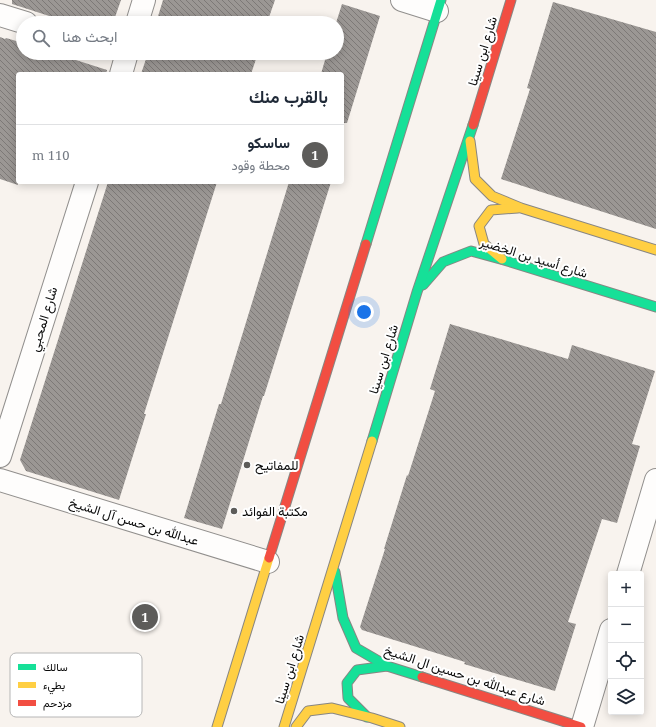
<!DOCTYPE html>
<html lang="ar">
<head>
<meta charset="utf-8">
<style>
  :root { --surface:#fff; --page:#f6f6f7; --text:#1f2937; --muted:#747a83; --line:#e0e1e3; --accent:#5d5c5a }
  body { margin:0; font-family:"Noto Serif",Vazirmatn,serif; background:var(--page); color:var(--text); direction:rtl }
  .controls { position:absolute; right:12px; bottom:12px; display:grid; overflow:hidden; border-radius:4px; box-shadow:0 2px 10px #0003 }
  .controls button { width:36px; height:36px; display:grid; place-items:center; padding:0; border:0; border-bottom:1px solid var(--line); background:var(--surface); color:var(--text); font:20px sans-serif }
  .you { position:absolute; left:364px; top:312px; width:14px; height:14px; margin:-10px; border:3px solid #fff; border-radius:50%; background:#1a73e8; box-shadow:0 0 0 6px #1a73e833 }
  .badge { display:grid; place-items:center; width:26px; height:26px; border-radius:50%; background:var(--accent); color:#fff; font-size:13px; font-weight:700 }
  .pin { position:absolute; translate:-50% -50%; border:2px solid #fff; box-shadow:0 1px 4px #0006 }
  .list { margin:0; padding:0; list-style:none }
  h2 { display:flex; justify-content:space-between; align-items:center; height:52px; margin:0; padding:0 16px; font-size:17px }
  h2 small { font-size:13px; font-weight:400; color:var(--muted) }
  .list li { display:grid; grid-template-columns:26px 1fr auto; gap:12px; align-items:center; box-sizing:border-box; height:60px; padding:0 16px; border-top:1px solid var(--line) }
  .list b { display:block; font-size:15px; white-space:nowrap }
  .list p { margin:0; font-size:13px; white-space:nowrap; color:var(--muted) }
  .list em { font-size:13px; font-style:normal; color:var(--muted) }
  .icon { flex:none; width:22px; height:22px; fill:none; stroke:currentColor; stroke-width:2; stroke-linecap:round; stroke-linejoin:round }
  .map { position:relative; flex:none; width:656px; height:727px; overflow:hidden; direction:ltr }
  .search { position:absolute; background:var(--surface); box-shadow:0 2px 10px #0003; left:16px; top:16px; width:328px; height:44px; display:flex; align-items:center; gap:10px; box-sizing:border-box; padding:0 14px; border-radius:22px; color:var(--muted); font-size:15px }
  .panel { position:absolute; background:var(--surface); box-shadow:0 2px 10px #0003; left:16px; top:72px; width:328px; height:112px; border-radius:4px; direction:rtl }
  .map>svg:first-child { display:block }
  .building { fill:url(#building-back-hatch) }
  .lines { fill:none; stroke-linecap:round; stroke-linejoin:round }
  .street-casing { stroke:#918f8d; stroke-width:24 }
  .fast-casing { stroke:#888683; stroke-width:11 }
  .slow-casing { stroke:#888683; stroke-width:11 }
  .jam-casing { stroke:#888683; stroke-width:11 }
  .street { stroke:#fefdfc; stroke-width:22 }
  .fast { stroke:#16e098; stroke-width:9 }
  .slow { stroke:#ffcf43; stroke-width:9 }
  .jam { stroke:#f24e42; stroke-width:9 }
  .poi-dot { fill:#5d5c5a; stroke:#fff; stroke-width:1.5 }
  .labels { text-anchor:middle; stroke-width:4; stroke-linejoin:round; paint-order:stroke }
  .street-label { font-size:13px; fill:#0a0a0a; stroke:#fff }
  .poi-label { font-size:13px; fill:#0a0a0a; stroke:#fff; text-anchor:start }
  .key { fill:#fff; stroke:#b6b6b6; stroke-width:1 }
  .key-label { font-size:11px; fill:#0a0a0a }
</style>
</head>
<body>
<div class="map">
<svg width="656" height="727" viewBox="0 0 656 727">
  <defs>
    <pattern id="building-back-hatch" width="6" height="6" patternUnits="userSpaceOnUse"><rect width="6" height="6" fill="#9b9794"/><path d="M-1 5l2 2M0 0l6 6M5-1l2 2" fill="none" stroke="#7d7977"/></pattern>
  </defs>
  <rect width="100%" height="100%" fill="#f8f3ee"/>
  <g class="building">
    <polygon points="12,0 121,0 113,23 71,23 12,4"/>
    <polygon points="163,0 275,0 267,23 156,23"/>
    <polygon points="553,2 656,32 656,229 501,179 530,89 527,88"/>
    <polygon points="342,4 380,16 347,123 342,123 342,74 321,74 327,53 337,53 336,23"/>
    <polygon points="0,37 5,39 6,38 23,43 23,53 54,53 107,70 106,74 18,74 18,185 0,179"/>
    <polygon points="148,53 258,53 251,74 141,74"/>
    <polygon points="108,182 217,182 144,414 146,414 119,500 26,471 20,460"/>
    <polygon points="289,182 331,182 264,396 263,396 222,529 184,518 219,404 221,404"/>
    <polygon points="450,324 568,359 572,345 655,371 632,444 640,446 617,523 602,519 568,622 576,624 555,691 464,664 465,662 362,630 360,627 385,549 384,549 407,475 408,476 435,391 430,389"/>
  </g>
  <g class="lines">
    <g class="street-casing">
      <g id="street">
        <polyline points="402,0 437,11"/>
        <polyline points="0,15 26,23"/>
        <polyline points="137,23 144,0"/>
        <polyline points="121,74 127,53"/>
        <polyline points="0,456 87,182"/>
        <polyline points="0,480 268,562"/>
        <polyline points="628,574 656,480"/>
        <polyline points="582,727 611,630"/>
      </g>
    </g>
    <g class="fast-casing">
      <g id="fast">
        <polyline points="366,244 441,0"/>
        <polyline points="423,285 443,262 471,251 504,260 656,307"/>
        <polyline points="372,441 417,292 473,125"/>
        <polyline points="335,572 343,618 356,648 387,666 422,677"/>
        <polyline points="367,717 348,698 347,683 357,670 387,666"/>
      </g>
    </g>
    <g class="slow-casing">
      <g id="slow">
        <polyline points="470,141 475,179 492,196 521,208 656,250"/>
        <polyline points="502,259 484,244 479,226 491,210 518,208"/>
        <polyline points="217,727 269,558"/>
        <polyline points="284,727 372,441"/>
        <polyline points="296,727 308,711 332,708 372,718 400,727"/>
      </g>
    </g>
    <g class="jam-casing">
      <g id="jam">
        <polyline points="473,125 511,0"/>
        <polyline points="269,558 366,244"/>
        <polyline points="422,677 581,727"/>
      </g>
    </g>
    <use href="#street" class="street"/>
    <use href="#fast" class="fast"/>
    <use href="#slow" class="slow"/>
    <use href="#jam" class="jam"/>
  </g>
  <g class="poi-dot">
    <circle cx="247" cy="465" r="4"/>
    <circle cx="234" cy="511" r="4"/>
  </g>
  <g class="labels">
    <g class="street-label">
      <text transform="translate(482 51) rotate(-73)" y="5">شارع ابن سينا</text>
      <text transform="translate(534 257) rotate(17)" y="5">شارع أسيد بن الخضير</text>
      <text transform="translate(43 319) rotate(-73)" y="5">شارع المحبي</text>
      <text transform="translate(383 359) rotate(-73)" y="5">شارع ابن سينا</text>
      <text transform="translate(134 521) rotate(17)" y="5">عبدالله بن حسن آل الشيخ</text>
      <text transform="translate(289 669) rotate(-73)" y="5">شارع ابن سينا</text>
      <text transform="translate(465 675) rotate(18)" y="5">شارع عبدالله بن حسين ال الشيخ</text>
    </g>
    <g class="poi-label">
      <text x="255" y="470">للمفاتيح</text>
      <text x="242" y="516">مكتبة الفوائد</text>
    </g>
  </g>
  <rect x="10" y="653" width="132" height="64" rx="6" class="key"/>
  <rect x="18" y="664" width="18" height="6" fill="#16e098"/>
  <rect x="18" y="682" width="18" height="6" fill="#ffcf43"/>
  <rect x="18" y="700" width="18" height="6" fill="#f24e42"/>
  <g class="key-label">
    <text x="43" y="671">سالك</text>
    <text x="43" y="689">بطيء</text>
    <text x="43" y="707">مزدحم</text>
  </g>
</svg>
<div class="controls">
<button>+</button>
<button>−</button>
<button><svg class="icon" aria-label="locate" viewBox="0 0 24 24"><circle cx="12" cy="12" r="6"/><path d="M12 2v4M12 18v4M2 12h4M18 12h4"/></svg></button>
<button><svg class="icon" aria-label="layers" viewBox="0 0 24 24"><path d="M12 4l9 5-9 5-9-5zM3 14l9 5 9-5"/></svg></button>
</div>
<div class="you"></div>
<div class="pin badge" style="left:145px;top:617px">1</div>
<div class="search"><svg class="icon" aria-label="search" viewBox="0 0 24 24"><circle cx="10" cy="10" r="6"/><path d="M15 15l6 6"/></svg>ابحث هنا</div>
<section class="panel">
<h2>بالقرب منك<small></small></h2>
<ul class="list">
<li><span class="badge">1</span><div><b>ساسكو</b><p>محطة وقود</p></div><em>110 m</em></li>
</ul>
</section>
</div>
</body>
</html>
